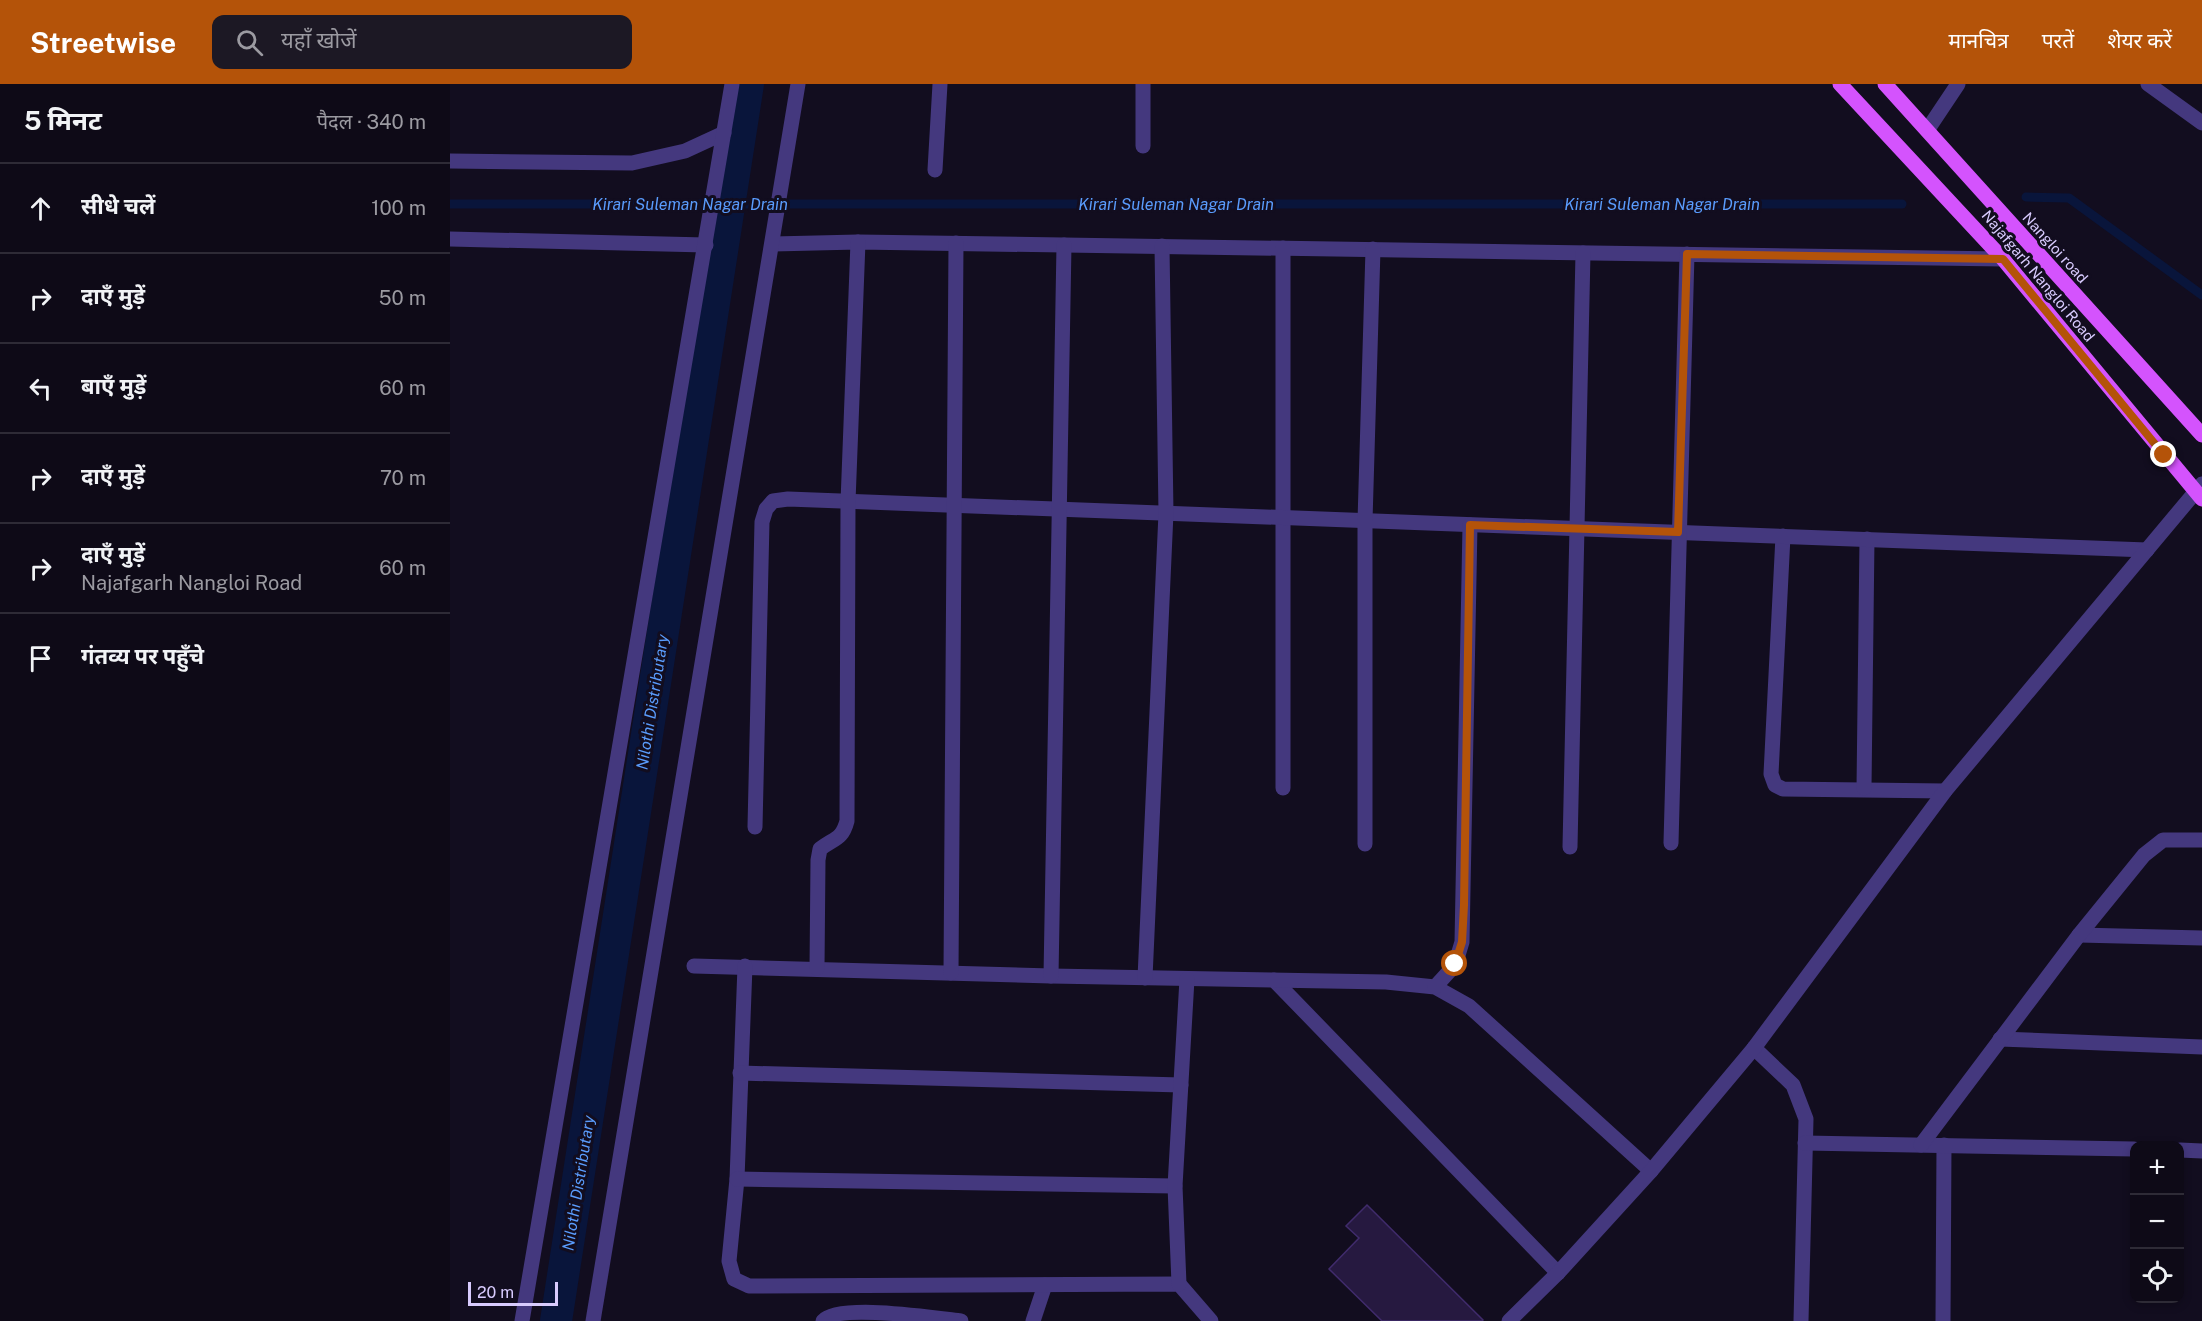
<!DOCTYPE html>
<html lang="hi">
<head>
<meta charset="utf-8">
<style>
  :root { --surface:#0e0a17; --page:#1c1824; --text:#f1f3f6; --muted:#9b9aa1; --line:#2e2b36; --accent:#b45309 }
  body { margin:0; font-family:"Public Sans","Noto Sans Devanagari",sans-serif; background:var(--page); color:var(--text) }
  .controls { position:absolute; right:18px; bottom:18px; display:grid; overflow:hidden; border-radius:12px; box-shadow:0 3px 9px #0003 }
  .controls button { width:54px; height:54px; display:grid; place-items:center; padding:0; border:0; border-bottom:2px solid var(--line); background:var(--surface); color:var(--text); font:30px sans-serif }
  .scale { position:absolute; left:18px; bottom:15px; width:90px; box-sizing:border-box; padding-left:6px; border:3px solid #d8cbfe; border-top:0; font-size:16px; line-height:21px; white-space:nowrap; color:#d8cbfe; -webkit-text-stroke:4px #120d1f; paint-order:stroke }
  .stop { position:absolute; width:18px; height:18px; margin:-14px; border:4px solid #b45309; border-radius:50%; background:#fff }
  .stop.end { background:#b45309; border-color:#fff; box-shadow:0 2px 6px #0008 }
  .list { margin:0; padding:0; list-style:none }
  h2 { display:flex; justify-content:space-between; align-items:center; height:78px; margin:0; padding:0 24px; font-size:26px }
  h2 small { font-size:20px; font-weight:400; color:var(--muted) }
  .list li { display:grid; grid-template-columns:39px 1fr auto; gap:18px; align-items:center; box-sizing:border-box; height:90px; padding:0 24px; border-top:2px solid var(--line) }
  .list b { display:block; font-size:22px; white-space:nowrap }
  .list p { margin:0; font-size:20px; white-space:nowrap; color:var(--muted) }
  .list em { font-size:20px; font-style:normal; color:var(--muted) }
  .icon { flex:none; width:33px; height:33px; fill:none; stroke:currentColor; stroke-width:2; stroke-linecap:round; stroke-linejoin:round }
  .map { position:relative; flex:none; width:1752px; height:1237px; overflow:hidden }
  header { display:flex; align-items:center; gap:36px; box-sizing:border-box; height:84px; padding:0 30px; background:var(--accent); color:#fff }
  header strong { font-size:28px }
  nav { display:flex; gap:33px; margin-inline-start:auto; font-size:21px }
  .search { width:420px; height:54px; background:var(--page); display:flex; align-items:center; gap:15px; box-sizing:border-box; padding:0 21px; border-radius:12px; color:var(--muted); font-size:22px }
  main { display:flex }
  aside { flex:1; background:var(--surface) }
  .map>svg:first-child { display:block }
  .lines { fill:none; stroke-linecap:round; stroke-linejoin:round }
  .stream { stroke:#09153b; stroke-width:9 }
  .canal { stroke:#09153b; stroke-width:32 }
  .building { fill:#261940; stroke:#402b6c; stroke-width:1.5 }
  .service { stroke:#44387e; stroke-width:15 }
  .minor { stroke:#44387e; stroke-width:15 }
  .tertiary { stroke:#44387e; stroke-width:15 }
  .primary { stroke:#d453fd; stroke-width:15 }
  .route { stroke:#b45309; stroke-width:8 }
  .labels { text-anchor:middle; stroke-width:6; stroke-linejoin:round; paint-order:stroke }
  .street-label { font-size:15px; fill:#d8cbfe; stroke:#120d1f }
  .water-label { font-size:16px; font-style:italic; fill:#5a9cfd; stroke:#120d1f }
</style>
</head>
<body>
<header>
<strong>Streetwise</strong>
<div class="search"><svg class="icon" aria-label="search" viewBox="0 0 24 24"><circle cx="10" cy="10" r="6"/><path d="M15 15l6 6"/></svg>यहाँ खोजें</div>
<nav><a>मानचित्र</a><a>परतें</a><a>शेयर करें</a></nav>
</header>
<main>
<aside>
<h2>5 मिनट<small>पैदल · 340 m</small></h2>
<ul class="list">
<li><svg class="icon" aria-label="ahead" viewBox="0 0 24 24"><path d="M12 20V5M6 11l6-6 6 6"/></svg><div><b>सीधे चलें</b></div><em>100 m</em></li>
<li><svg class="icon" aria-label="right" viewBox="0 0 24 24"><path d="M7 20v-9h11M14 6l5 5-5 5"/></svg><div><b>दाएँ मुड़ें</b></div><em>50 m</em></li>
<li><svg class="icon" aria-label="left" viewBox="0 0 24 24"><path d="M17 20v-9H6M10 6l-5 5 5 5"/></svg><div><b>बाएँ मुड़ें</b></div><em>60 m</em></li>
<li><svg class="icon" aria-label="right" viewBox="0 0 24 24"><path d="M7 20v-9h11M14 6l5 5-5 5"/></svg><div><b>दाएँ मुड़ें</b></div><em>70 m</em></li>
<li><svg class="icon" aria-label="right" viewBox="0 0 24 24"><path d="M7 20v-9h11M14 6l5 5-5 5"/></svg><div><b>दाएँ मुड़ें</b><p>Najafgarh Nangloi Road</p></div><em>60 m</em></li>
<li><svg class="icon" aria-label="arrive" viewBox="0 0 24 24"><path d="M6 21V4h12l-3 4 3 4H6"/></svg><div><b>गंतव्य पर पहुँचे</b></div></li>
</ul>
</aside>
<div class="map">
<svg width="1752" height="1237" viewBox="0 0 1752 1237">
  <rect width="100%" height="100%" fill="#120d1f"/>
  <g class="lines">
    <g class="stream">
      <polyline points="1576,113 1619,114 1752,211"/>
      <polyline points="0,120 1452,120"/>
    </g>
    <polyline class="canal" points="106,1237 298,0"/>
  </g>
  <polygon class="building" points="917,1121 1033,1236 1032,1237 932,1237 879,1185 909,1154 896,1142"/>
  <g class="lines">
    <g class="service">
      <polyline points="824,896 1108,1189"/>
      <path d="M373,1237C388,1219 486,1234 511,1237"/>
      <polyline points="583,1237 595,1201"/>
      <polyline points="1493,1237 1494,1061"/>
    </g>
    <g class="minor">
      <polyline points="693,0 693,62"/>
      <polyline points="1698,0 1752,39"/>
      <polyline points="1478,45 1508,0"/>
      <polyline points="0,77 182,79 235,67 274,49"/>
      <polyline points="485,86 490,0"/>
      <polyline points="0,155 256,161"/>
      <polyline points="323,160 408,158 1553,175"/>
      <polyline points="833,164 833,704"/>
      <polyline points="1333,452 1321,690 1325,701 1333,705 1495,707"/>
      <polyline points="1414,704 1417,455"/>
      <polyline points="305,743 312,438 316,425 323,417 338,415 1697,466"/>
      <polyline points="1221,759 1237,170"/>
      <polyline points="915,760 915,437 923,165"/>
      <polyline points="1120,763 1133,169"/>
      <polyline points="1629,851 1752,854"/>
      <polyline points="244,882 601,892 936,898 985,903 1019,922 1201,1087"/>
      <polyline points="295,882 287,1095 279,1177 284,1195 299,1202 729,1200 761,1237"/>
      <path d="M367,884L368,776L370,765C384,754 392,756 397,737L398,418L408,158"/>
      <polyline points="501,889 506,159"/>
      <polyline points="601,892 614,161"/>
      <polyline points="695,894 716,429 712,162"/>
      <polyline points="985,903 1005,881 1012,858 1020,441"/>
      <polyline points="1550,955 1752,963"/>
      <polyline points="1304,964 1343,1001 1356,1035 1351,1237"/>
      <polyline points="290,989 731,1001"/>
      <polyline points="1355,1059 1684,1065"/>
      <polyline points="1471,1061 1629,851 1694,771 1713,756 1752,756"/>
      <polyline points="1730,1066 1752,1067"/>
      <polyline points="287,1095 725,1102"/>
      <polyline points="729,1200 725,1102 737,895"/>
      <polyline points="1059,1237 1108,1189 1201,1087 1304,964 1495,707 1752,400"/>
    </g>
    <g class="tertiary">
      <polyline points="72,1237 282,0"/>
      <polyline points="143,1237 348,0"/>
    </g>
    <g class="primary">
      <polyline points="1390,0 1553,175 1752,415"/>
      <polyline points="1435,0 1752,351"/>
    </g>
  </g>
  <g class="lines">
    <polyline class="route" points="1005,880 1012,858 1014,821 1020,441 1228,448 1237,170 1553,175 1714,371"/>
  </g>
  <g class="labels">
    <g class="street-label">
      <text transform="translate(1605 164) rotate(48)" y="5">Nangloi road</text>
      <text transform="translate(1588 192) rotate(50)" y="5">Najafgarh Nangloi Road</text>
    </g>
    <g class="water-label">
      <text x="240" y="126">Kirari Suleman Nagar Drain</text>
      <text x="726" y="126">Kirari Suleman Nagar Drain</text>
      <text x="1212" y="126">Kirari Suleman Nagar Drain</text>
      <text transform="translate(202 618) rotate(-81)" y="6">Nilothi Distributary</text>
      <text transform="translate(128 1099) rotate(-81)" y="6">Nilothi Distributary</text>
    </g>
  </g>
</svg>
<div class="controls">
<button>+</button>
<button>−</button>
<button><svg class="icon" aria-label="locate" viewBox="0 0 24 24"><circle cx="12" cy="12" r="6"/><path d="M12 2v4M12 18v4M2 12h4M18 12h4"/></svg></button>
</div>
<div class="scale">20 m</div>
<div class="stop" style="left:1005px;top:880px"></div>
<div class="stop end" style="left:1714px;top:371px"></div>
</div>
</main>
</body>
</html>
